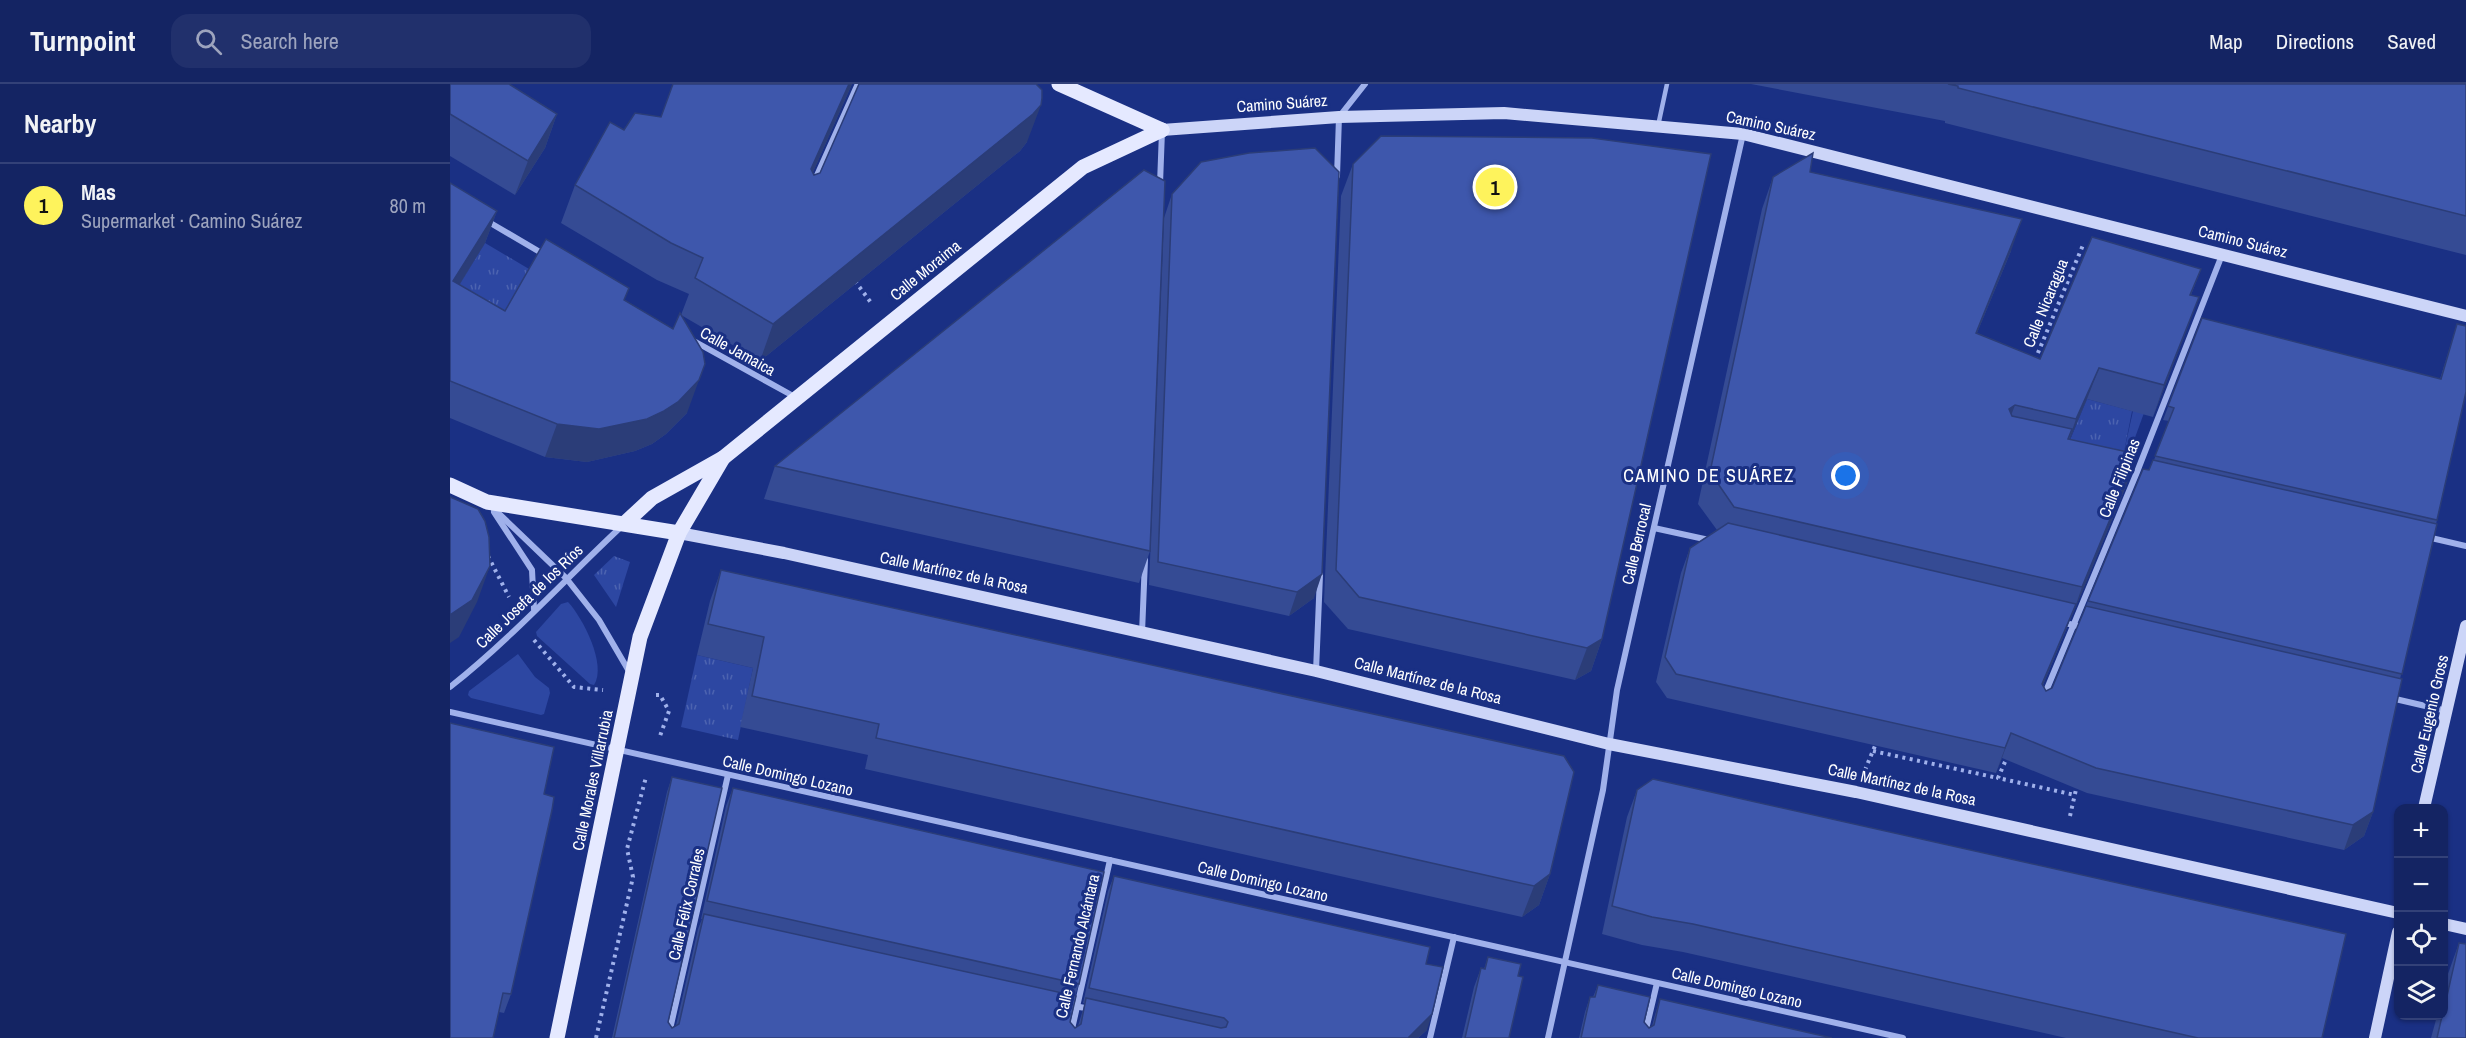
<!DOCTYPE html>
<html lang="en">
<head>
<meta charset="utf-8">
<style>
  :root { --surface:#142463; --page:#21306c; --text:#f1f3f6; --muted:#9da4be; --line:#334178; --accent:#fef35c }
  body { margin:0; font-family:"Archivo Narrow",sans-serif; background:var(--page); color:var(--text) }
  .controls { position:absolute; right:18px; bottom:18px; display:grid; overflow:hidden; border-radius:12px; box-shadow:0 2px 4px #0004 }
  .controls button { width:54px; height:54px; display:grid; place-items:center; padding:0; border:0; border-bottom:2px solid var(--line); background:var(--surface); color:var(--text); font:30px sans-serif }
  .you { position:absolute; left:1396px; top:392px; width:21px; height:21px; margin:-15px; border:4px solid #fff; border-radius:50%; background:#1a73e8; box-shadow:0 0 0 9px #1a73e833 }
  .badge { display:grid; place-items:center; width:39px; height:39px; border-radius:50%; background:var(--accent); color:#111; font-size:20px; font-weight:700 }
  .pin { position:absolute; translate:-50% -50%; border:3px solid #fff; box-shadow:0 2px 6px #0006 }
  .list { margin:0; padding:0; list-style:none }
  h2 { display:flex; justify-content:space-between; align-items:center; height:78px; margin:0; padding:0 24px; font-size:26px }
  h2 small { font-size:20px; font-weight:400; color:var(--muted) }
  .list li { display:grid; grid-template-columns:39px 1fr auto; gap:18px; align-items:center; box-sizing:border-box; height:84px; padding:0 24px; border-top:2px solid var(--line) }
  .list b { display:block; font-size:22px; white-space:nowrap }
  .list p { margin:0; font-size:20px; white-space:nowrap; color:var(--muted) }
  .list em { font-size:20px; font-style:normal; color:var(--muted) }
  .icon { flex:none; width:33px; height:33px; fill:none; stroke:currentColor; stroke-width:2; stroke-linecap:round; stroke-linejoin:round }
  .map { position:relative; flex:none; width:2016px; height:954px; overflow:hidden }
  header { display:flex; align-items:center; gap:36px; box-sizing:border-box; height:84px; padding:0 30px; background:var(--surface); border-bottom:2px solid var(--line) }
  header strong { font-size:28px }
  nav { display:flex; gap:33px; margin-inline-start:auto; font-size:21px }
  .search { width:420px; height:54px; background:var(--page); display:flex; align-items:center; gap:15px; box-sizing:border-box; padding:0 21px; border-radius:18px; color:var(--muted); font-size:22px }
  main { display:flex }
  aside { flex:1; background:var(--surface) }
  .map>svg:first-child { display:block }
  .grass { fill:url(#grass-tufts) }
  .green { fill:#2d47a2 }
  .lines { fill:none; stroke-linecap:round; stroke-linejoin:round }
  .path { stroke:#a0b1eb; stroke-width:4; stroke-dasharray:3 4.5; stroke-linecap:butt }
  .lane { stroke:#a0b1eb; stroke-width:4.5 }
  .street { stroke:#a0b1eb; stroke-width:6 }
  .secondary { stroke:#ccd5f8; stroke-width:12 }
  .primary { stroke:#e5e9ff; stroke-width:15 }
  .wall { fill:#354b94 }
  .shaded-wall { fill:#2b3d78 }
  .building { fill:#3e57ac; stroke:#2b3d78; stroke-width:1.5 }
  .labels { text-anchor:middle; stroke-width:6; stroke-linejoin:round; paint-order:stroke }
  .street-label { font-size:16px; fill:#fff; stroke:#1a3084 }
  .neighbourhood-label { font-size:18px; letter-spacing:1.5px; fill:#fff; stroke:#1a3084 }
</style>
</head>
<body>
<header>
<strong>Turnpoint</strong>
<div class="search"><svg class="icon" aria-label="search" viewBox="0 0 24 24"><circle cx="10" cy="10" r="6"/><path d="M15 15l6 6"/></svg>Search here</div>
<nav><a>Map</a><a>Directions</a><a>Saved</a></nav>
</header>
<main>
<aside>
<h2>Nearby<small></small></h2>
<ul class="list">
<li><span class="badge">1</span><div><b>Mas</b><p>Supermarket · Camino Suárez</p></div><em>80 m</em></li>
</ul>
</aside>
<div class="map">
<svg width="2016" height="954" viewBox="0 0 2016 954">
  <defs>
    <pattern id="grass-tufts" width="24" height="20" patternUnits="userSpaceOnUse" patternTransform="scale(1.5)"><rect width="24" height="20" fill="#2d47a2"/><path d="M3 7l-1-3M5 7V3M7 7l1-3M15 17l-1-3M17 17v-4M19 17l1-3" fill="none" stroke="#4c63b0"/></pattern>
  </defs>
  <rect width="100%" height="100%" fill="#1a3084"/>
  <g class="grass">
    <polygon points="35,159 84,188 43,259 0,216"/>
    <polygon points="1637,315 1682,327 1674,368 1620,356"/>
    <polygon points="164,472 180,478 166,523 144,491"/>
    <polygon points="247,571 303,584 288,656 231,643"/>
  </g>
  <g class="green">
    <polygon points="1688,304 1702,307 1679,370 1674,368"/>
    <path d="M118,518C133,534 157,581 144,601L140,600L87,552L86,548L111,520Z"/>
    <polygon points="68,570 85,593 99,604 100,609 94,630 91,631 21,614 18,611 19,607"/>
  </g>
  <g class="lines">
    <g class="path">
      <polyline points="405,197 422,220"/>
      <polyline points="1585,276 1633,161"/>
      <polyline points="38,472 59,513"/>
      <polyline points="84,556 124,603 153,606"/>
      <polyline points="206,611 210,611 219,627 210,652"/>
      <polyline points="1423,667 1548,694"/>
      <polyline points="1558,671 1548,694 1625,711"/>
      <polyline points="1415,686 1427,657"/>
      <polyline points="1620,732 1627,701"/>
      <polyline points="146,954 183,793 177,765 196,693"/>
    </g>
    <g class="lane">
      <polyline points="1208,42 1217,0"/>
      <polyline points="365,94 407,0"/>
    </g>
    <g class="street">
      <polyline points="887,92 889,33 915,0"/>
      <polyline points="710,100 712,47"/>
      <polyline points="37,137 95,171"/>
      <polyline points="242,256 345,313"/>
      <polyline points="42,423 116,494 149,536 180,589"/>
      <polyline points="44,428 82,486 84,525"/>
      <polyline points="1204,444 1259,456"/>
      <polyline points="1977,453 2016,462"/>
      <polyline points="1611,538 1636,544"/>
      <polyline points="692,549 695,476"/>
      <polyline points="866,587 870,491"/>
      <path d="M0,603C62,554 115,495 173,441"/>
      <polyline points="1594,612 1687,388 1772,171"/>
      <polyline points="1941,614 1997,627"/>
      <polyline points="0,628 1453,954"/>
      <polyline points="618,921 641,925"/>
      <polyline points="218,954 278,691"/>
      <polyline points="620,954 660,776"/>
      <polyline points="980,954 1004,853"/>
      <polyline points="1098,954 1153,706 1167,606 1293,50"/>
      <polyline points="1194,954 1207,899"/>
    </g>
    <g class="secondary">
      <polyline points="712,46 889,33 1054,29 1293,50 2016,232"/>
      <polyline points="229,449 334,469 866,587 1159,660 1406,708 1948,829"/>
      <polyline points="1974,724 2016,542"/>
      <polyline points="1994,840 2016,845"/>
      <polyline points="1925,954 1948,848"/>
    </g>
    <g class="primary">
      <polyline points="609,0 712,46"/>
      <polyline points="0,401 37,418 229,449"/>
      <polyline points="175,439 202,414 273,374 633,83 712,46"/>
      <polyline points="107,954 190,553 229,449 273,374"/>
    </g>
  </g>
  <g class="wall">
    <polygon points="0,0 107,30 95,64 65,111 0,72"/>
    <polygon points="223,0 402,0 363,88 364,91 577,58 570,67 310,277 231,231 239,210 207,196 111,139 125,101 174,46 211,33"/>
    <polygon points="1301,0 2016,0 2016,171 1495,39 1495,37"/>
    <polygon points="903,80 1152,555 1141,587 1125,596 898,545 874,518 891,112"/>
    <polygon points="1360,88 1561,167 1527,249 1590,275 1751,185 1741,211 1749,213 1703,333 1637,315 1620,355 1676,402 1593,601 1596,607 1602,604 1638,517 1704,376 1719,337 1713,336 1752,234 1990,295 2007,240 1987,436 1950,595 1923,728 1914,752 1894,766 1637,709 1552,674 1546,689 1217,614 1206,598 1231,489 1240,464 1267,446 1248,420 1312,125 1323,93"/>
    <polygon points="0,99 47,127 35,159 10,200 55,227 174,217 237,329 216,350 202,360 185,367 137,378 95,373 0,334"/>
    <polygon points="722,110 864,514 839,532 699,501 714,134"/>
    <polygon points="325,382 700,467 689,499 314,415"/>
    <polygon points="271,486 1100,790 1089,821 1072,833 415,685 418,671 290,643 303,584 247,571 260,517"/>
    <polygon points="222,693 218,938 222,944 226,941 248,845 252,835 251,835 276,722 283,704 629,900 625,912 620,938 625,944 628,942 635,919 633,919 658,807 664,792 976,880 977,946 968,954 162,954 217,708"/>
    <polygon points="1187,706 1872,954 1616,954 1233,868 1192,861 1152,850 1177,733"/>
    <polygon points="94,710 61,910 54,929 49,928"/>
    <polygon points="2009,859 2016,954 1981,954 1987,932 1994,932 1994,901"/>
    <polygon points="1038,873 1068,892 1059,954 1012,954 1024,903 1031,884 1034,885"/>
    <polygon points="1148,901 1194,938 1199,944 1202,942 1205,931 1210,915 1382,954 1129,954 1135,928 1140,913 1143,913"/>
  </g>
  <g class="shaded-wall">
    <polygon points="399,0 402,0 348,122 361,85"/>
    <polygon points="591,21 577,58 570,67 310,277 323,240"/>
    <polygon points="107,30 95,64 65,111 78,77"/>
    <polygon points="47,127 35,159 0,216 3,197"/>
    <polygon points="1572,135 1561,167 1514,280 1526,249"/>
    <polygon points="1749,213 1737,245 1703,333 1714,301"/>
    <polygon points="1649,284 1637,315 1615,367 1626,335"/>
    <polygon points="249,296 237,329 216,350 202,360 185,367 137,378 95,373 107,340"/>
    <polygon points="1565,321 1553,353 1559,325"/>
    <polygon points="1687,370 1676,402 1621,535 1632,503"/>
    <polygon points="40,482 27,518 9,553 0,559 0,531"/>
    <polygon points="872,490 864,514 839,532 847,508"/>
    <polygon points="1626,520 1616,545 1583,625 1592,600"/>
    <polygon points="1152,555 1141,587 1125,596 1137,564"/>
    <polygon points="1561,649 1552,674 1546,689 1555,664"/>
    <polygon points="1923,728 1914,752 1894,766 1903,741"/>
    <polygon points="1100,790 1089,821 1072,833 1084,802"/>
    <polygon points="982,930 977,946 968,954 958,954"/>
  </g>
  <g class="building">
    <polygon points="0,0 59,0 107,30 78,77 0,30"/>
    <polygon points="223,0 399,0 361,85 364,91 370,89 409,0 586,0 592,6 592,14 591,21 583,30 323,240 245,194 253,174 221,159 125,101 160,38 174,46 185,29 211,33"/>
    <polygon points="1498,0 2016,0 2016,132 1508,4 1508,2"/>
    <polygon points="931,52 1142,54 1261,70 1152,555 1137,564 909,513 886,486 903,80"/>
    <polygon points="865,64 889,88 872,490 847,508 708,478 722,110 751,78 799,69"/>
    <polygon points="1363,69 1360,88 1572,135 1526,249 1590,275 1642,153 1751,185 1740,211 1749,213 1714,301 1649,284 1626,335 1565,321 1559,325 1562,332 1622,345 1618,355 1687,370 1632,503 1284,423 1260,388 1323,93"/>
    <polygon points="694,86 715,97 700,467 325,382"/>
    <polygon points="0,99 47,127 3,197 55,227 96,155 179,204 174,216 223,245 230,229 253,268 255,280 249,296 228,318 214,327 197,335 149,345 107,340 0,297"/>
    <polygon points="1752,234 1991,295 2007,240 2016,242 2016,308 1987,436 1705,372 1724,324 1718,322"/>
    <polygon points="1703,376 1987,440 1952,590 1638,517 1693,385 1699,386"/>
    <polygon points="0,413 28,425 35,437 39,453 40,482 22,516 0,531"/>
    <polygon points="1278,439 1626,520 1592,600 1596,607 1602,604 1636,522 1952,595 1923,728 1903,741 1646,684 1561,649 1555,664 1226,590 1215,573 1240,464"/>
    <polygon points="271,486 1114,672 1124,688 1100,790 1084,802 426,654 429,640 302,612 314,553 258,540"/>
    <polygon points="0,639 104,663 94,710 104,713 102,726 61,910 53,909 43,954 0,954"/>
    <polygon points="222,693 272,704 218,938 222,944 229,940 254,830 626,912 620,938 625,944 631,940 636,914 771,944 776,943 778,938 774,934 639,904 664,792 980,863 976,880 993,883 982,930 958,954 164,954"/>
    <polygon points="1203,695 1896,850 1872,954 1748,954 1243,840 1202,833 1162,822 1187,706"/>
    <polygon points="283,704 654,788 629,900 257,817"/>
    <polygon points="2009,859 2016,860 2016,954 1987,954 1992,932 1994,932 1994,925"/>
    <polygon points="1038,873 1071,880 1068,892 1073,893 1059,954 1015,954 1031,884 1035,885"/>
    <polygon points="1148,901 1200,913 1194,938 1199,944 1204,941 1210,915 1382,954 1131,954 1140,913 1145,913"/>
  </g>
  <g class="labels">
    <g class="street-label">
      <text transform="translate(832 19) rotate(-4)" y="6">Camino Suárez</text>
      <text transform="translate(1321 41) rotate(12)" y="6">Camino Suárez</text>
      <text transform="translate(1793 157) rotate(14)" y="6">Camino Suárez</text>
      <text transform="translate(475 186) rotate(-39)" y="6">Calle Moraima</text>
      <text transform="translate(1595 219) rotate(-68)" y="6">Calle Nicaragua</text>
      <text transform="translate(288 267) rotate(29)" y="6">Calle Jamaica</text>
      <text transform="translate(1669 394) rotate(-68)" y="6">Calle Filipinas</text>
      <text transform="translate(1186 460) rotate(-77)" y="6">Calle Berrocal</text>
      <text transform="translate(504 488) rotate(12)" y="6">Calle Martínez de la Rosa</text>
      <text transform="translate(79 512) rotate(-44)" y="6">Calle Josefa de los Ríos</text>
      <text transform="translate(978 596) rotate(14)" y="6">Calle Martínez de la Rosa</text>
      <text transform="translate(1979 630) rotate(-77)" y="6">Calle Eugenio Gross</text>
      <text transform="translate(338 691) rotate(13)" y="6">Calle Domingo Lozano</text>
      <text transform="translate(142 696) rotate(-78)" y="6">Calle Morales Villarrubia</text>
      <text transform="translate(1452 700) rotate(12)" y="6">Calle Martínez de la Rosa</text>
      <text transform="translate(813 797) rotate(13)" y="6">Calle Domingo Lozano</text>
      <text transform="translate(236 820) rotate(-77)" y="6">Calle Félix Corrales</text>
      <text transform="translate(627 862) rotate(-77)" y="6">Calle Fernando Alcántara</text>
      <text transform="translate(1287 903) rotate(13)" y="6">Calle Domingo Lozano</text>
    </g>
    <g class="neighbourhood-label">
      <text x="1259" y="398">CAMINO DE SUÁREZ</text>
    </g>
  </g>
</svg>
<div class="controls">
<button>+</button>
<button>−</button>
<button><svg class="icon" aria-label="locate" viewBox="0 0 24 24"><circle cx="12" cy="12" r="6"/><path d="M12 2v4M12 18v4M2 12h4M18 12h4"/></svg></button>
<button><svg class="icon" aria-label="layers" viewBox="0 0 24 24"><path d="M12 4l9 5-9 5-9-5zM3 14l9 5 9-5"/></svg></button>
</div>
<div class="you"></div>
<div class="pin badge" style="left:1045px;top:103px">1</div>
</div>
</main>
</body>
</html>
